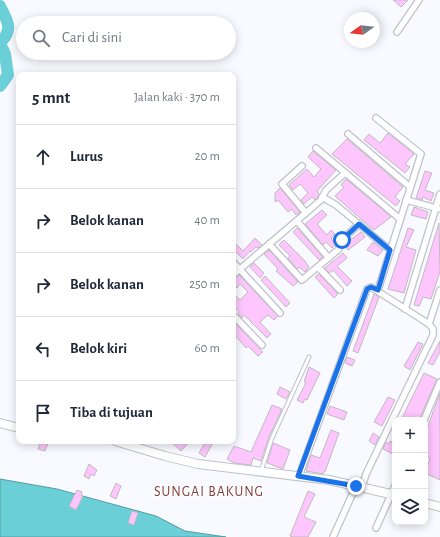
<!DOCTYPE html>
<html lang="id">
<head>
<meta charset="utf-8">
<style>
  :root { --surface:#fff; --page:#f2f2f3; --text:#1f2937; --muted:#747a83; --line:#e0e1e3 }
  body { margin:0; font-family:"Alegreya Sans",sans-serif; background:var(--page); color:var(--text) }
  .controls { position:absolute; right:12px; bottom:12px; display:grid; overflow:hidden; border-radius:8px; box-shadow:0 2px 10px #0003 }
  .controls button { width:36px; height:36px; display:grid; place-items:center; padding:0; border:0; border-bottom:1px solid var(--line); background:var(--surface); color:var(--text); font:20px sans-serif }
  .compass { position:absolute; left:344px; top:12px; width:36px; height:36px; border-radius:50%; background:var(--surface); box-shadow:0 2px 10px #0003; rotate:256deg }
  .stop { position:absolute; width:12px; height:12px; margin:-9px; border:3px solid #1a73e8; border-radius:50%; background:#fff }
  .stop.end { background:#1a73e8; border-color:#fff; box-shadow:0 1px 4px #0008 }
  .list { margin:0; padding:0; list-style:none }
  h2 { display:flex; justify-content:space-between; align-items:center; height:52px; margin:0; padding:0 16px; font-size:17px }
  h2 small { font-size:13px; font-weight:400; color:var(--muted) }
  .list li { display:grid; grid-template-columns:26px 1fr auto; gap:12px; align-items:center; box-sizing:border-box; height:64px; padding:0 16px; border-top:1px solid var(--line) }
  .list b { display:block; font-size:15px; white-space:nowrap }
  .list em { font-size:13px; font-style:normal; color:var(--muted) }
  .icon { flex:none; width:22px; height:22px; fill:none; stroke:currentColor; stroke-width:2; stroke-linecap:round; stroke-linejoin:round }
  .map { position:relative; flex:none; width:440px; height:537px; overflow:hidden }
  .search { position:absolute; background:var(--surface); box-shadow:0 2px 10px #0003; left:16px; top:16px; width:220px; height:44px; display:flex; align-items:center; gap:10px; box-sizing:border-box; padding:0 14px; border-radius:22px; color:var(--muted); font-size:15px }
  .panel { position:absolute; background:var(--surface); box-shadow:0 2px 10px #0003; left:16px; top:72px; width:220px; height:372px; border-radius:8px }
  .map>svg:first-child { display:block }
  .water { fill:#6bcfd7; stroke:#559ca2 }
  .lines { fill:none; stroke-linecap:round; stroke-linejoin:round }
  .river { stroke:#6bcfd7; stroke-width:12 }
  .building { fill:#fdc6fd; stroke:#c1bac0 }
  .lane-casing { stroke:#c0c2ca; stroke-width:5 }
  .street-casing { stroke:#c0c2ca; stroke-width:8 }
  .secondary-casing { stroke:#c0c2ca; stroke-width:10 }
  .lane { stroke:#fff; stroke-width:3 }
  .street { stroke:#fff; stroke-width:5.5 }
  .secondary { stroke:#fff; stroke-width:8 }
  .route { stroke:#1a73e8; stroke-width:5 }
  .labels { text-anchor:middle; stroke-width:3; stroke-linejoin:round; paint-order:stroke }
  .quarter-label { font-size:14px; letter-spacing:1px; fill:#843c38; stroke:#fff }
</style>
</head>
<body>
<div class="map">
<svg width="440" height="537" viewBox="0 0 440 537">
  <rect width="100%" height="100%" fill="#f9faff"/>
  <polygon class="water" points="0,479 57,489 156,516 185,531 226,537 0,537"/>
  <g class="lines">
    <path class="river" d="M0,6C7,21 14,28 1,42V46L5,54L8,75L0,86"/>
  </g>
  <g class="building">
    <polygon points="393,0 408,0 401,7"/>
    <polygon points="388,133 414,154 405,164 410,167 405,173 364,140 369,134 380,143"/>
    <polygon points="347,139 403,187 395,197 400,201 396,206 332,154"/>
    <polygon points="313,151 336,170 317,191 319,194 318,197 315,200 312,197 304,204 301,200 308,193 300,184 293,190 289,185 307,169 314,177 321,169 308,157"/>
    <polygon points="425,171 432,173 425,190 434,193 431,201 423,197 422,200 416,198"/>
    <polygon points="346,179 376,204 391,217 374,230 370,227 335,196 344,187 341,185"/>
    <polygon points="280,188 300,212 296,215 292,209 288,212 278,200 275,202 275,193"/>
    <polygon points="414,207 428,212 426,219 411,215"/>
    <polygon points="322,210 327,215 317,224 327,235 331,230 335,234 331,238 336,244 332,248 326,242 323,245 305,224"/>
    <polygon points="439,223 440,272 431,299 423,297 419,306 414,305"/>
    <polygon points="297,228 323,257 319,260 293,232"/>
    <polygon points="408,228 414,230 406,247 416,250 404,293 388,289"/>
    <polygon points="361,232 365,237 348,250 345,244"/>
    <polygon points="255,238 262,245 258,248 256,247 251,252 250,251 243,259 233,249 233,241 243,251"/>
    <polygon points="284,240 305,261 309,267 305,272 299,267 297,269 288,258 290,256 279,245"/>
    <polygon points="373,242 383,250 378,256 367,250"/>
    <polygon points="269,250 298,282 293,286 276,271 278,269 264,254"/>
    <polygon points="343,253 347,258 337,266 352,281 347,286 333,270 329,273 325,268"/>
    <polygon points="254,263 264,273 260,278 250,267"/>
    <polygon points="319,274 338,294 334,298 315,277"/>
    <polygon points="239,275 278,316 274,320 268,315 260,322 271,334 267,338 244,315 242,318 238,314 239,312 234,306 236,304 233,302 233,293 240,300 248,292 240,284 237,288 233,284 233,279"/>
    <polygon points="265,276 290,303 286,307 261,280"/>
    <polygon points="374,294 379,297 358,353 353,351"/>
    <polygon points="233,321 263,352 258,356 248,346 246,348 233,333"/>
    <polygon points="440,341 440,352 433,365 428,363"/>
    <polygon points="418,342 423,344 410,370 404,366"/>
    <polygon points="347,357 355,360 352,366 345,363"/>
    <polygon points="309,367 320,373 307,400 305,399 303,403 297,400 306,383 304,382"/>
    <polygon points="424,373 437,379 419,420 401,420"/>
    <polygon points="280,387 290,392 286,399 277,394"/>
    <polygon points="440,393 440,480 425,473 430,458 425,455 425,434"/>
    <polygon points="388,397 395,400 382,426 374,422"/>
    <polygon points="272,405 282,409 269,437 261,461 253,458 251,465 234,463 227,459 234,446 251,452"/>
    <polygon points="330,406 347,412 344,420 327,414"/>
    <polygon points="331,430 339,433 325,472 323,472 323,474 306,471 311,455 320,458"/>
    <polygon points="373,433 379,437 375,445 369,441"/>
    <polygon points="41,441 48,443 45,451 38,449"/>
    <polygon points="170,441 190,441 181,451"/>
    <polygon points="206,441 214,441 205,457 199,453"/>
    <polygon points="390,441 395,443 395,455 383,449 386,442 389,444"/>
    <polygon points="273,443 290,450 283,469 267,463"/>
    <polygon points="89,464 97,470 94,476 91,474 89,479 84,476"/>
    <polygon points="116,483 121,486 116,499 110,496"/>
    <polygon points="77,490 82,492 81,495 83,496 76,510 69,506"/>
    <polygon points="308,491 315,494 304,517 316,522 308,537 293,537 290,536"/>
    <polygon points="132,511 138,513 134,525 128,523"/>
  </g>
  <g class="lines">
    <g class="lane-casing">
      <polyline id="lane" points="261,471 272,438 309,357"/>
    </g>
    <g class="street-casing">
      <g id="street">
        <polyline points="397,32 419,0"/>
        <polyline points="376,118 421,154 378,290"/>
        <polyline points="348,134 410,187"/>
        <polyline points="316,148 400,219"/>
        <polyline points="302,166 282,184 306,213"/>
        <polyline points="322,197 336,205 390,250"/>
        <polyline points="406,200 440,209"/>
        <polyline points="297,221 329,258"/>
        <polyline points="269,244 302,280 339,249 342,240 359,224"/>
        <polyline points="233,262 280,313"/>
        <polyline points="318,267 340,290"/>
        <polyline points="233,275 321,200 326,190 345,173"/>
        <polyline points="405,309 440,194"/>
        <polyline points="233,315 262,345"/>
        <polyline points="429,324 440,290"/>
        <polyline points="424,420 440,382"/>
        <polyline points="299,476 367,289 371,287 429,324 433,329 433,335 366,474 362,487"/>
        <polyline points="376,528 395,486"/>
        <polyline points="333,537 356,486"/>
      </g>
    </g>
    <g class="secondary-casing">
      <g id="secondary">
        <polyline points="0,423 19,428"/>
        <polyline points="115,441 165,456 198,464 329,480 395,495"/>
        <polyline points="425,503 440,507"/>
      </g>
    </g>
    <use href="#lane" class="lane"/>
    <use href="#street" class="street"/>
    <use href="#secondary" class="secondary"/>
  </g>
  <g class="lines">
    <polyline class="route" points="342,240 359,224 390,250 378,290 371,287 367,289 298,476 356,486"/>
  </g>
  <g class="labels">
    <g class="quarter-label">
      <text x="209" y="496">SUNGAI BAKUNG</text>
    </g>
  </g>
</svg>
<div class="controls">
<button>+</button>
<button>−</button>
<button><svg class="icon" aria-label="layers" viewBox="0 0 24 24"><path d="M12 4l9 5-9 5-9-5zM3 14l9 5 9-5"/></svg></button>
</div>
<svg class="compass" viewBox="-18 -18 36 36"><path d="M0-13l5 13h-10z" fill="#e53935"/><path d="M0 13l5-13h-10z" fill="#747a83"/></svg>
<div class="stop" style="left:342px;top:240px"></div>
<div class="stop end" style="left:356px;top:486px"></div>
<div class="search"><svg class="icon" aria-label="search" viewBox="0 0 24 24"><circle cx="10" cy="10" r="6"/><path d="M15 15l6 6"/></svg>Cari di sini</div>
<section class="panel">
<h2>5 mnt<small>Jalan kaki · 370 m</small></h2>
<ul class="list">
<li><svg class="icon" aria-label="ahead" viewBox="0 0 24 24"><path d="M12 20V5M6 11l6-6 6 6"/></svg><div><b>Lurus</b></div><em>20 m</em></li>
<li><svg class="icon" aria-label="right" viewBox="0 0 24 24"><path d="M7 20v-9h11M14 6l5 5-5 5"/></svg><div><b>Belok kanan</b></div><em>40 m</em></li>
<li><svg class="icon" aria-label="right" viewBox="0 0 24 24"><path d="M7 20v-9h11M14 6l5 5-5 5"/></svg><div><b>Belok kanan</b></div><em>250 m</em></li>
<li><svg class="icon" aria-label="left" viewBox="0 0 24 24"><path d="M17 20v-9H6M10 6l-5 5 5 5"/></svg><div><b>Belok kiri</b></div><em>60 m</em></li>
<li><svg class="icon" aria-label="arrive" viewBox="0 0 24 24"><path d="M6 21V4h12l-3 4 3 4H6"/></svg><div><b>Tiba di tujuan</b></div></li>
</ul>
</section>
</div>
</body>
</html>
